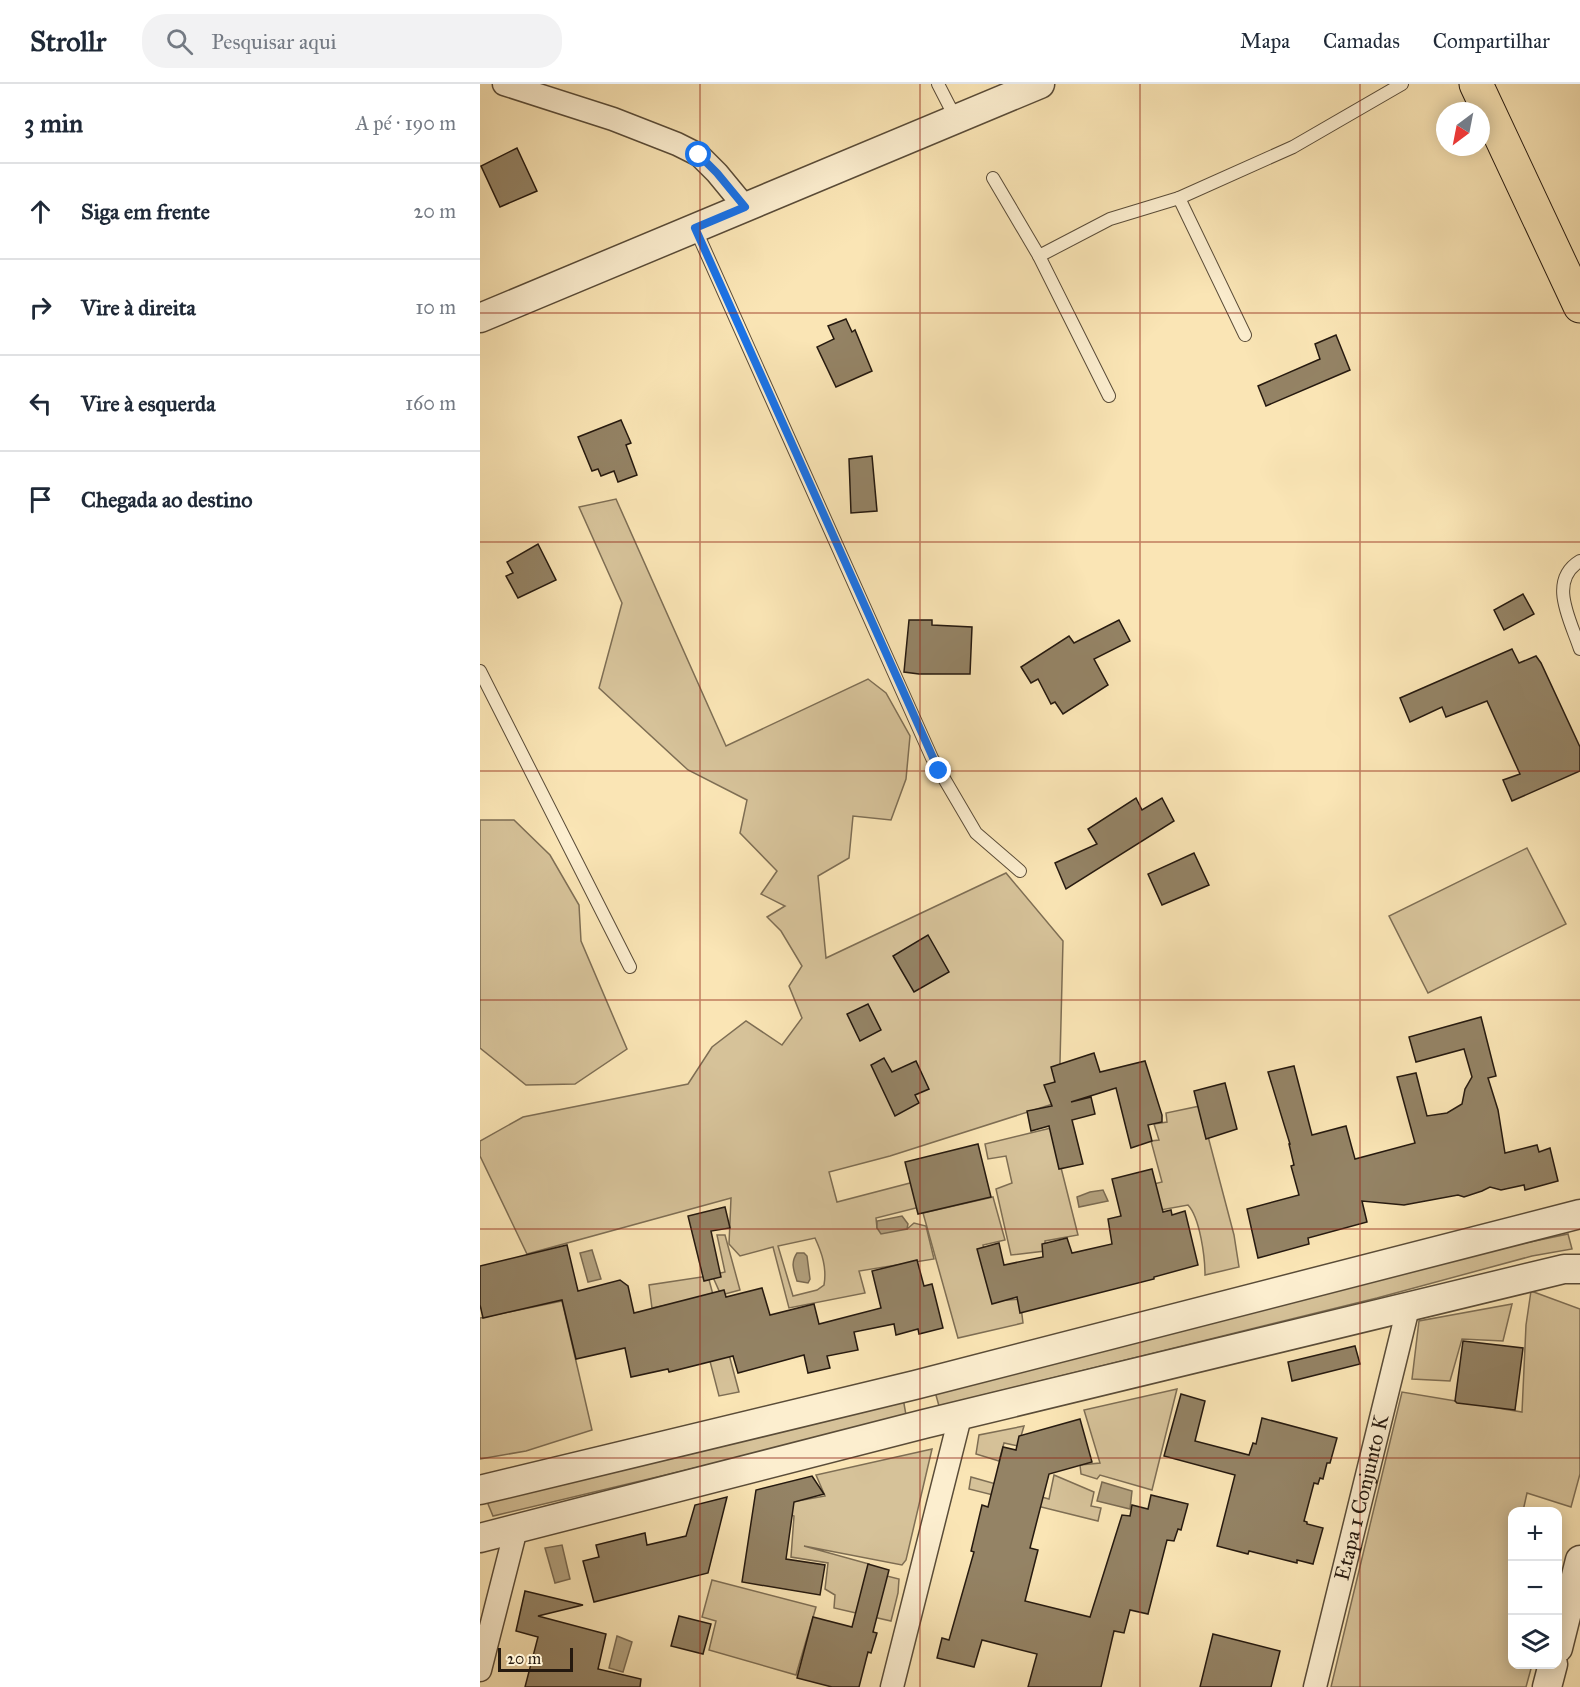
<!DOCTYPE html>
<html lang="pt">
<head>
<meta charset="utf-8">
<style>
  :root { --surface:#fff; --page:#f2f2f3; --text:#1f2937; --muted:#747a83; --line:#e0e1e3 }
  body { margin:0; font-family:"IM FELL Great Primer",serif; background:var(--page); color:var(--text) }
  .controls { position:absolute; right:18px; bottom:18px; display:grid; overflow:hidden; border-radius:12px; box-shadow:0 3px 15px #0003 }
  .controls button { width:54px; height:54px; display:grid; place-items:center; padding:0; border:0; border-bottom:2px solid var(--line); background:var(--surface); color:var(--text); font:30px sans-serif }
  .compass { position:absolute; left:956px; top:18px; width:54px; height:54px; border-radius:50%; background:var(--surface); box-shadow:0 3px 15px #0003; rotate:212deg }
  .scale { position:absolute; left:18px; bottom:15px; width:75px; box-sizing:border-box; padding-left:6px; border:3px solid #25190f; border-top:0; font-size:16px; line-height:21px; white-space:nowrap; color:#25190f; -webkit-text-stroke:4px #fceecf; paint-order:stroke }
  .stop { position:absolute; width:18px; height:18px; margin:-14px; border:4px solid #1a73e8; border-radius:50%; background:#fff }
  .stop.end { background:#1a73e8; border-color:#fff; box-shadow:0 2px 6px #0008 }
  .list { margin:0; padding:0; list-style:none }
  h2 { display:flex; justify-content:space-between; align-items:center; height:78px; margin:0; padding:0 24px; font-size:26px }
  h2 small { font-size:20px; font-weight:400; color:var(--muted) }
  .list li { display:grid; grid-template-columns:39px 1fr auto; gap:18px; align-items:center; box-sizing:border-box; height:96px; padding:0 24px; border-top:2px solid var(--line) }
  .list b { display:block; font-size:22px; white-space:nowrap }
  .list em { font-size:20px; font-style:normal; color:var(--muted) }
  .icon { flex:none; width:33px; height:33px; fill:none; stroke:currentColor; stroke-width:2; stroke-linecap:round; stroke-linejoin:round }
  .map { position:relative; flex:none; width:1100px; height:1603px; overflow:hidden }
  header { display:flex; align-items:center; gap:36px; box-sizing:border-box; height:84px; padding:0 30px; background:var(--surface); border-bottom:2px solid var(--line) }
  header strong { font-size:28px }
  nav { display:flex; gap:33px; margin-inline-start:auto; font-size:21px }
  .search { width:420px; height:54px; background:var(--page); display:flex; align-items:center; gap:15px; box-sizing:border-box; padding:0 21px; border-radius:24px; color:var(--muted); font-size:22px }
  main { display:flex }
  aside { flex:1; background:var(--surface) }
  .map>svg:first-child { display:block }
  .green { fill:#d6c299; stroke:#7e6e54; stroke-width:1.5; fill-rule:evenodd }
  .water { fill:#b2a07d; stroke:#7a6a51; stroke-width:1.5 }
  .building { fill:#948365; stroke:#25190f; stroke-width:1.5 }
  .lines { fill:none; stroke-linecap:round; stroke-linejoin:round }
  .service-casing { stroke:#5a4c38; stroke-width:14 }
  .minor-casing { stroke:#5a4c38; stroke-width:25 }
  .tertiary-casing { stroke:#5a4c38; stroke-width:31 }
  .primary-casing { stroke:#25190f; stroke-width:35 }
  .service { stroke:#fceecf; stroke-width:12 }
  .minor { stroke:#fceecf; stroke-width:22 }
  .tertiary { stroke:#fceecf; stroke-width:28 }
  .primary { stroke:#fae5b5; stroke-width:33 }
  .route { stroke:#1a73e8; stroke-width:8 }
  .grid { fill:none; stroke:#8f2418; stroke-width:1.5; stroke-opacity:0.55 }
  .labels { text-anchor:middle; stroke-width:4.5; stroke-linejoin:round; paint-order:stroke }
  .street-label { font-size:21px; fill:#25190f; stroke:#fceecf }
</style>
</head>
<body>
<header>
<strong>Strollr</strong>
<div class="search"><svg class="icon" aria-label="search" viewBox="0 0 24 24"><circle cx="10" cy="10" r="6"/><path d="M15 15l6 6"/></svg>Pesquisar aqui</div>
<nav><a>Mapa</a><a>Camadas</a><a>Compartilhar</a></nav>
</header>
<main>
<aside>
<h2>3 min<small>A pé · 190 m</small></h2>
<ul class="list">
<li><svg class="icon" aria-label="ahead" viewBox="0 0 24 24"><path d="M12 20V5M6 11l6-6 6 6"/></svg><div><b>Siga em frente</b></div><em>20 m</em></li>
<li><svg class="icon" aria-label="right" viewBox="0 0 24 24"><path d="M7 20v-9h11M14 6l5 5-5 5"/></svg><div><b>Vire à direita</b></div><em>10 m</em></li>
<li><svg class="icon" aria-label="left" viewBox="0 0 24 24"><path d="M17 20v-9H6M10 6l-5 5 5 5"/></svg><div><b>Vire à esquerda</b></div><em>160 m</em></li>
<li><svg class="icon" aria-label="arrive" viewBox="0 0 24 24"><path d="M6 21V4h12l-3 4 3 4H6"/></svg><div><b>Chegada ao destino</b></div></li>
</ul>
</aside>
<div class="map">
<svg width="1100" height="1603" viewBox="0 0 1100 1603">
  <rect width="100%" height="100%" fill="#fae5b5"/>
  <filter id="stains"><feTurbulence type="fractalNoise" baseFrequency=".00333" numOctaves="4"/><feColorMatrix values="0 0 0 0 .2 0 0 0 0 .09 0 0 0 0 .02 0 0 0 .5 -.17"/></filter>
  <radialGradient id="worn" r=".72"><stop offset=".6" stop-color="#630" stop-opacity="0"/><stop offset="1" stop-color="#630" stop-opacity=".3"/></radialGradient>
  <g class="green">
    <path d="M136,415L246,662L388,595L406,609L430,652L426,695L411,736L373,732L369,774L338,792L346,874L526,789L583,857L579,1018L410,1072L349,1088L357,1118L434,1098L440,1123L396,1134L397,1144L427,1145L434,1139L446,1142L454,1175L379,1187L385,1209L309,1224L293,1163L260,1172L249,1160L251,1114L47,1170L0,1072V1057L43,1033L208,1000L232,963L266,937L302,961L322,934L309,902L322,882L301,847L287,833L305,822L281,810L297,787L260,749L267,716L208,686L119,604L142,519L99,423ZM335,1154C342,1169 347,1184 344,1201L337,1206L313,1212L298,1162Z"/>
    <polygon points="0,736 34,736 70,771 99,821 101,857 147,965 95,1000 46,1001 0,964"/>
    <polygon points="1047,764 1086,840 948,909 909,832"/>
    <path d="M720,1022L754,1151L759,1183L725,1191C725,1173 720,1134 708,1121L675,1127L666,1102L682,1098L671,1057L679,1056L674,1040L687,1038L686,1029Z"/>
    <polygon points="571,1044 598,1151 565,1157 565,1167 531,1171 516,1105 532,1099 526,1072 508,1075 505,1060"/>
    <polygon points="513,1113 525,1156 503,1161 516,1217 540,1215 543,1239 478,1254 443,1129"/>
    <polygon points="1088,1150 1092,1165 1052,1172 897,1214 459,1322 454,1304 1016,1165"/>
    <polygon points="237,1151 245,1151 260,1206 241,1211 232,1191 245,1188"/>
    <polygon points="228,1192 259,1308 239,1312 219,1235 218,1215 172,1224 169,1201"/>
    <polygon points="1051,1207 1100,1225 1100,1390 1091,1423 1047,1409 1043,1427 1032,1428 1032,1580 1052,1581 1046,1603 851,1603 922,1308 1042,1328 1046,1241"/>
    <polygon points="82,1217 112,1346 46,1367 0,1375 0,1234"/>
    <polygon points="1032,1220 1023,1257 982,1255 970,1297 932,1295 939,1237"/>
    <polygon points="697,1305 672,1406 620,1391 617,1395 601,1390 600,1381 620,1379 604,1326"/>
    <polygon points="423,1314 426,1331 336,1355 13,1432 8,1420 10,1415"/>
    <polygon points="544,1342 538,1362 524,1359 519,1377 496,1370 499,1351"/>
    <polygon points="452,1365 426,1476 422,1481 324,1462 389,1480 387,1487 419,1495 418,1509 411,1537 354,1524 355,1511 345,1505 348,1479 311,1473 314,1432 285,1423 345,1412 336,1391"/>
    <polygon points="574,1391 614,1408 611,1422 621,1424 618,1437 489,1405 491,1393 569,1415"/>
    <polygon points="232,1496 336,1523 316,1591 229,1566 236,1537 222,1533"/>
  </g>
  <g class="water">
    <polygon points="623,1106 628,1117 599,1123 597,1113 610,1108"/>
    <polygon points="422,1132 428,1140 427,1145 401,1150 397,1144 397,1137"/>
    <polygon points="112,1166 121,1195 108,1198 100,1169"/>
    <path d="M317,1169H324L327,1172L330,1195L328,1199L317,1197C314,1187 310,1179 317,1169Z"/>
    <polygon points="622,1398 652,1407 650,1425 617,1417"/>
    <polygon points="82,1461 90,1495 75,1499 65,1464"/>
    <polygon points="137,1552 152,1558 143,1588 129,1584"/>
  </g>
  <g class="building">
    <polygon points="37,64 57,107 20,123 1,82"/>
    <polygon points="366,235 372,248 375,246 392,287 356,303 337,263 354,255 348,242"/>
    <polygon points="856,251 870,286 786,322 778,302 840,275 835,260"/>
    <polygon points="141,336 151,359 146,361 157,391 138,398 134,387 121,392 118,385 112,387 98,353"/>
    <polygon points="392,372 397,427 371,429 369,375"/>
    <polygon points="58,460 76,496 38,514 26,492 33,489 27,478"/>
    <polygon points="1043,510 1054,530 1024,546 1014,526"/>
    <polygon points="429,536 452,536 452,541 492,543 490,590 439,590 424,588"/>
    <polygon points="639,536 650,557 614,575 628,601 583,630 575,618 571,620 558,595 551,599 541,583 589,552 594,559"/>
    <polygon points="1032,565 1039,579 1056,572 1061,579 1100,663 1100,687 1032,717 1023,696 1040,690 1007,617 966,633 962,623 930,638 920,614"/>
    <polygon points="656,714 662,726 682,714 694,737 586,805 575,779 617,760 608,745"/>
    <polygon points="714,769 729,801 682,821 668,790"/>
    <polygon points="448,851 469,888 434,908 413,872"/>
    <polygon points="388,920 401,946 380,957 367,930"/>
    <polygon points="1001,933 1016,992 1008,994 1018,1026 1025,1069 1057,1061 1059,1068 1070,1064 1078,1097 1045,1106 1044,1101 1021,1106 1010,1103 1002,1107 984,1113 978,1111 924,1121 882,1117 887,1138 828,1154 829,1160 778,1174 767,1125 819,1111 811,1082 814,1081 809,1060 810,1060 788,988 814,982 832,1051 866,1042 875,1075 935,1059 917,993 936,989 947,1032 967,1029 982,1020 985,1005 992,993 984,965 936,978 929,953"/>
    <polygon points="614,969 620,988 665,977 682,1031 682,1038 668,1041 672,1057 651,1064 636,1004 591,1018 611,1013 615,1030 592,1036 603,1080 579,1085 569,1042 551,1047 547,1027 572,1022 564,1001 575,998 571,983"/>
    <polygon points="404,974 412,988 436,977 449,1005 435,1011 439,1019 415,1032 391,981"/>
    <polygon points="745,999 757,1045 726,1055 714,1007"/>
    <polygon points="498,1060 511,1113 438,1130 425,1078"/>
    <polygon points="672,1085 683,1128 691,1126 692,1131 705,1127 718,1181 674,1193 674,1195 540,1229 537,1213 512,1220 497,1165 519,1159 524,1181 563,1173 562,1160 587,1154 592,1169 632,1160 628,1135 641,1132 632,1095"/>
    <polygon points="245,1123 250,1144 231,1147 241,1193 224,1197 208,1132"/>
    <polygon points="87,1161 98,1207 140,1196 148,1202 154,1229 244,1206 246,1213 282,1204 290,1231 334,1220 339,1240 401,1224 392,1187 437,1176 444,1202 452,1200 463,1244 439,1250 438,1245 416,1251 414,1240 374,1248 378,1266 347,1272 350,1284 328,1289 324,1271 258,1289 253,1272 189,1288 188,1285 151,1293 145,1264 96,1275 82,1216 3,1234 0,1221 0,1182"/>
    <polygon points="983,1257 1043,1264 1035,1326 977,1319 975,1317"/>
    <polygon points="875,1262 880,1280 812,1297 808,1278"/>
    <polygon points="701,1310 725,1317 715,1357 769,1371 773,1359 776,1360 782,1334 857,1354 850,1379 847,1379 843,1395 840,1394 838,1400 834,1399 824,1437 827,1438 827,1440 843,1444 833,1480 817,1476 817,1479 769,1467 768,1470 737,1462 755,1391 684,1372"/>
    <polygon points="600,1335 612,1378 569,1390 550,1464 558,1466 545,1517 610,1533 642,1431 650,1432 652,1421 668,1425 671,1411 708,1420 701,1446 698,1445 694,1457 687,1456 668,1530 650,1526 644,1549 634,1547 621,1603 548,1603 557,1570 502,1556 494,1583 457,1574 462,1554 469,1556 494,1468 491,1467 502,1421 508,1423 523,1363 536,1366 539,1352"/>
    <polygon points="332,1392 344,1410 314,1418 306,1475 345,1481 340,1511 262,1498 276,1406"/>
    <polygon points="247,1413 228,1489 114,1518 103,1477 119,1473 116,1461 165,1449 167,1461 206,1452 215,1421"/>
    <polygon points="388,1480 409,1486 393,1548 397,1549 391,1569 388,1568 379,1603 352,1603 317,1594 333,1533 372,1543"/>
    <polygon points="45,1507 103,1521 58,1532 126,1550 118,1585 161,1595 160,1603 45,1603 58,1553 36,1547"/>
    <polygon points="199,1532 231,1540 223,1570 191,1562"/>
    <polygon points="733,1550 800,1567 791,1603 720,1603"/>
  </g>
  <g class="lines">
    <g class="service-casing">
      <g id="service">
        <polyline points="458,0 476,35"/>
        <polyline points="513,94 559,172 630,135 699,114 813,63 922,0"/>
        <polyline points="699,114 765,251"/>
        <polyline points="215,144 452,674 496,749 540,787"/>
        <polyline points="559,172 629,312"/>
        <path d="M1100,477C1067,497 1091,537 1100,565"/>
        <polyline points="0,587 150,883"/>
      </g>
    </g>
    <g class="minor-casing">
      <g id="minor">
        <polyline points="24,0 133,35 197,60 219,71 237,89 265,123"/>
        <polyline points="0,1586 36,1445"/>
        <polyline points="412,1603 480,1333"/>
        <path id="s1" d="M835,1603L928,1224"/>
      </g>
    </g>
    <g class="tertiary-casing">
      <g id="tertiary">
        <polyline points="0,234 560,0"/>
        <polyline points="0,1406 435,1301 1100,1130"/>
        <polyline points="0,1454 444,1340 1084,1185 1100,1185"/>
        <polyline points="1078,1564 1100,1476"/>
        <polyline points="1067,1603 1073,1580"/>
      </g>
    </g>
    <g class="primary-casing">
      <polyline id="primary" points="996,0 1100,222"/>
    </g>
    <use href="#service" class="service"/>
    <use href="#minor" class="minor"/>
    <use href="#tertiary" class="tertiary"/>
    <use href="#primary" class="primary"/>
  </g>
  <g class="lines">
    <polyline class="route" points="219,71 237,89 265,123 215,144 459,687"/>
  </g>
  <path class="grid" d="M220,0V1603M440,0V1603M660,0V1603M880,0V1603M0,229H1100M0,458H1100M0,687H1100M0,916H1100M0,1145H1100M0,1374H1100"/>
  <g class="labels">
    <g class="street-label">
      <text dy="7" stroke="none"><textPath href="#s1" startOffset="195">Etapa 1 Conjunto K</textPath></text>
    </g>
  </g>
  <rect width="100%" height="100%" filter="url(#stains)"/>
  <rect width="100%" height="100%" fill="url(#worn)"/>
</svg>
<div class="controls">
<button>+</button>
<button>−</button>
<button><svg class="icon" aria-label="layers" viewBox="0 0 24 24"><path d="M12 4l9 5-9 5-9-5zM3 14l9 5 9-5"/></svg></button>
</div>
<svg class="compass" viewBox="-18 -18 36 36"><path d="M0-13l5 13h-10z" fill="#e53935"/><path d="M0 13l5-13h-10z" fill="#747a83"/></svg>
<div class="scale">20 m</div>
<div class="stop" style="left:219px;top:71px"></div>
<div class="stop end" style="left:459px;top:687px"></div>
</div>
</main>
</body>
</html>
